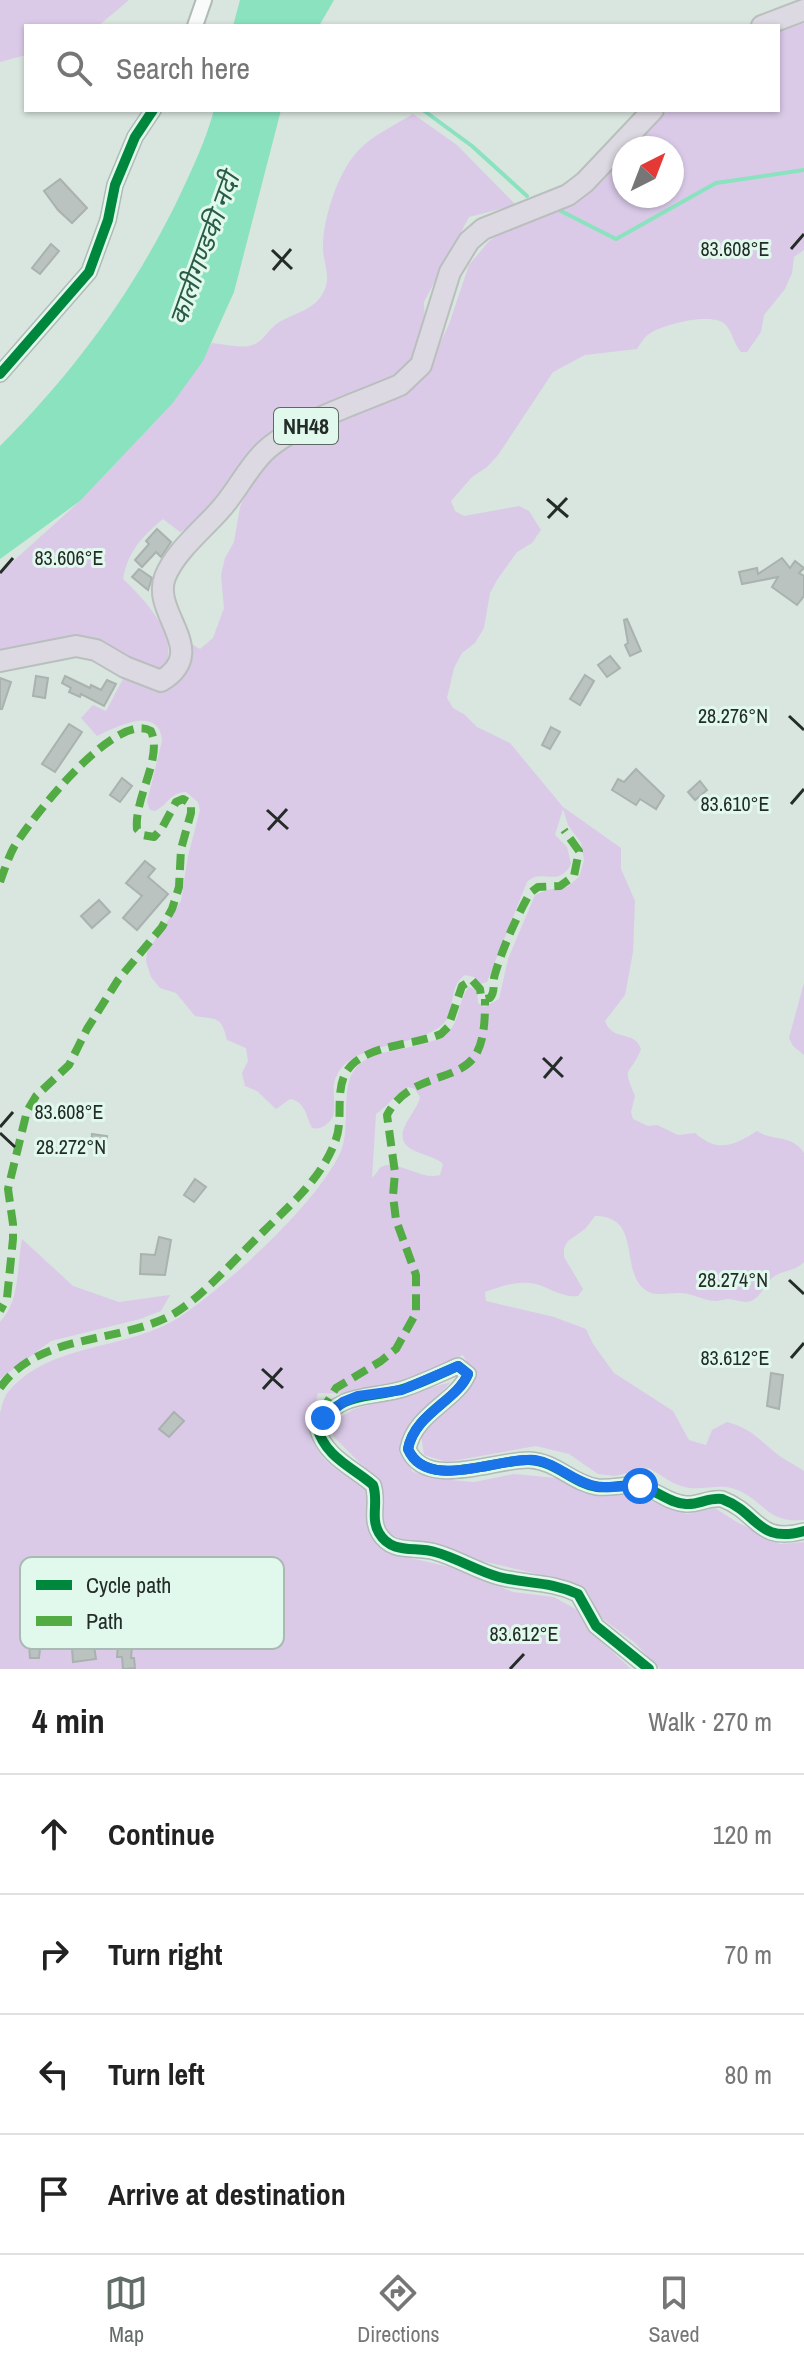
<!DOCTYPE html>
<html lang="en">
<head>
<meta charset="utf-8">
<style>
  :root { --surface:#fff; --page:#f2f2f2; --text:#222; --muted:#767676; --line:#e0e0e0; --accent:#636d68 }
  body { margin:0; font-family:"Archivo Narrow","Noto Sans Devanagari",sans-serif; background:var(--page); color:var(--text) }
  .compass { position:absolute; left:612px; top:136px; width:72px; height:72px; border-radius:50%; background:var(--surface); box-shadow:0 2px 6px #0004; rotate:42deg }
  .stop { position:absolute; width:24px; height:24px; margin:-18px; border:6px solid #1a73e8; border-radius:50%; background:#fff }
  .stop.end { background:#1a73e8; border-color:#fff; box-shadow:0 2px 8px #0008 }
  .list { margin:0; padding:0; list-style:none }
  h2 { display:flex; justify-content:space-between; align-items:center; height:104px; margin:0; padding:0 32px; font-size:34px }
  h2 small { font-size:26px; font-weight:400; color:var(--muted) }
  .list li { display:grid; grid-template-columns:52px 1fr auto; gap:24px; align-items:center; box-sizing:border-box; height:120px; padding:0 32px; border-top:2px solid var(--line) }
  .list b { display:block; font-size:30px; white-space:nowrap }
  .list em { font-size:26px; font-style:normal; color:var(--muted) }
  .icon { flex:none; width:44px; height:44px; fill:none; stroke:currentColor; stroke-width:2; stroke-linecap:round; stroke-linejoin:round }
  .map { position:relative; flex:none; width:804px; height:1669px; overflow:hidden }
  .search { position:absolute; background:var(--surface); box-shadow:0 2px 6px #0004; left:24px; right:24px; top:24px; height:88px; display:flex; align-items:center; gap:20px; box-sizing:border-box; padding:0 28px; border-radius:0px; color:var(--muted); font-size:30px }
  .sheet { height:584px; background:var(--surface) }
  nav { display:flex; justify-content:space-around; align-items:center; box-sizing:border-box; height:112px; border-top:2px solid var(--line); background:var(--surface); font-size:22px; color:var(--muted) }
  nav a { display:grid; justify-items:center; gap:4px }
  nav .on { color:var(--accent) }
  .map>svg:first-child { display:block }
  .green { fill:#dacae8; fill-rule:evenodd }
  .water { fill:#8ae2bf }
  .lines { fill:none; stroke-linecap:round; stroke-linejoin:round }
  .stream { stroke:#8ae2bf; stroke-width:4 }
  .building { fill:#bac3bf; stroke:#a9b2ae; stroke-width:2 }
  .minor-casing { stroke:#b1bab6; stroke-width:18 }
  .highway-casing { stroke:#b9bfbd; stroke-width:24 }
  .minor { stroke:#f9fbfa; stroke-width:14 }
  .highway { stroke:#ddd9e2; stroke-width:20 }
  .quiet { stroke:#53ab44; stroke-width:8; stroke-dasharray:16 8; stroke-linecap:butt }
  .cycleway-casing { stroke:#e1f8ed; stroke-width:15 }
  .cycleway { stroke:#00873e; stroke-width:10 }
  .route { stroke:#1a73e8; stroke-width:10 }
  .ticks { fill:none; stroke:#242c28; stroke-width:3 }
  .labels { text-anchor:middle; stroke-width:6; stroke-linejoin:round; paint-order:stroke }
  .shield { fill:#e1f8ed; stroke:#5d6963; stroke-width:2 }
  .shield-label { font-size:22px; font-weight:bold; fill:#242c28 }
  .water-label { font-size:26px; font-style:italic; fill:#295b47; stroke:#e1f8ed }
  .key { fill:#e1f8ed; stroke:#a8bbb2; stroke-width:2 }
  .key-label { font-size:22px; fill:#242c28 }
  .ticks-label { font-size:20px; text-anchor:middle; fill:#242c28; stroke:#e1f8ed; stroke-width:6; stroke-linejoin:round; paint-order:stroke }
</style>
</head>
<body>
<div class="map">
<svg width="804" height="1669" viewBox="0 0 804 1669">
  <rect width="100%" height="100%" fill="#d9e5df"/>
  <g class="green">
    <polygon points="0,0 129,0 98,26 26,26 26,55 0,62"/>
    <path d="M804,23V250L794,257L792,273L785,289L764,315L761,332L747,352H741C734,344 732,331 725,324C712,312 663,324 649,334C644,337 641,343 637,349L585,355L553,372L498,455L487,467L472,477L451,501L455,511L464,516L519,506L529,511L541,530L532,543L517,552L497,580L490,593L484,628L475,643L462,653L454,668L447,698L453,708L465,715L477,727L510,743L563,807L621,848V869L635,901L633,952L625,995L605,1021C613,1043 634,1029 641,1049C630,1078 621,1063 635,1096L631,1112L633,1119L648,1126L657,1125L678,1135L695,1133C717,1153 734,1146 757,1131C773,1142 792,1134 804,1153V1262C795,1272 781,1270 772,1278C763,1286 760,1301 746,1302C740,1302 734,1299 728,1299C724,1299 720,1301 716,1301C704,1301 692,1293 680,1293C668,1292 655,1298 644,1289C620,1269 642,1216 595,1216L585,1229L568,1241L564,1248V1257L583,1289L578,1296C563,1298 550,1288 536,1284C517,1280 502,1286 485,1292L486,1301L554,1317L586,1329L593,1344L614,1373L673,1411L689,1440L706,1445L712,1430L727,1422C754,1429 760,1442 781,1457C788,1462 797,1466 804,1471V1520C764,1524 763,1496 731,1488C715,1484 697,1492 681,1486C670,1483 659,1473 648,1468L615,1476L598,1474L569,1454L536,1446L447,1462L424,1455L421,1435L475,1376L463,1355L403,1381L377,1385L353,1394L318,1393C304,1456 319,1457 368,1490L371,1533L388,1553L450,1567L513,1592L554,1597L579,1611L589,1630L631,1669H0V1413C2,1406 4,1396 9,1391C52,1341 129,1351 181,1316C227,1285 319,1202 341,1151C351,1127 340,1088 355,1069C374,1044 427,1053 449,1031C461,1019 458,999 469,987L477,990L478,1003L484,1007L499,999L508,959L535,895L547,890L567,887L579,877L584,860L581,843L568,825L563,809L555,835L567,847L571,864C558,889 542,867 527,882L487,982L480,984L474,977L465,975C447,987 457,1012 442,1025C416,1048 354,1041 337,1075C330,1087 337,1104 333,1117C327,1125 322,1130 312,1128C306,1116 305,1101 290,1099L276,1109L257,1091L245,1086L242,1073L248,1061L246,1048L227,1040C221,1015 217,1020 195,1016L176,993L160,988L151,977L146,961L147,952L181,901L188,856L200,810L198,802L186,792C169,793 168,805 155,811L150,810L147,802L162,741C160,704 115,727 97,736L81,718L93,705L106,711L123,679L164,691C184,681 185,662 190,643L200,649L213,638L224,608L221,575L225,558L234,542L240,507L252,480L270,456L293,437L426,373L449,324L469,265L489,241L624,154V196H672V148H630L668,110H778V32ZM408,1087L415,1089L420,1097C417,1110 406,1119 403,1131C398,1154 431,1152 443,1164L440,1175C422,1181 395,1158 381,1167C378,1170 376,1174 372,1178L376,1114C388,1106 396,1093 408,1087Z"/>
    <path d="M413,114L457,145L516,205L469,217L424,302L425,324L418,353L404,372L250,456L199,522L180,532L163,519C142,537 128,551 123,579C145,600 184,640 162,672L90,644L0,654V573L80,501L172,404L212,343C223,344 239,348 249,346C264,343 267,330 278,323C295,312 323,309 327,281C328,269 322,256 323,244C324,216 338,173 357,152C371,136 395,125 413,114Z"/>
    <polygon points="804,983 804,1055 793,1046 789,1038"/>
    <path d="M22,1239L73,1286L119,1302L170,1295L161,1311L140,1319L51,1341L0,1379V1322C20,1302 17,1266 22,1239Z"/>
    <polygon points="451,1382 407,1428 399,1452 413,1472 440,1479 474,1482 514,1474 557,1478 583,1491 635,1495 687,1514 715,1508 735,1521 780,1544 804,1542 804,1669 660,1669 634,1642 596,1614 591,1598 568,1581 477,1560 442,1548 402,1540 383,1529 384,1505 379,1482 333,1436 332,1422 354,1409"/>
  </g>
  <g class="water">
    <polygon points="240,0 334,0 319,26 233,26"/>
    <path d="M214,110H281L234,292L203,361L172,404L80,501L0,559V446C75,371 134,291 180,195C193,167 206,140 214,110Z"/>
  </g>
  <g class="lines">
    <g class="stream">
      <polyline points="423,110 472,146 527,196"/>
      <polyline points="555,208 616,239 716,183 804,170"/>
    </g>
  </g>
  <g class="building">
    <polygon points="60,179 87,208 72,223 58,210 44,191"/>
    <polygon points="51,244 59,251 40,274 32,268"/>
    <polygon points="157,529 171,542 161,557 156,552 142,567 135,560 149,544 146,541"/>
    <polygon points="782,558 790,568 795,561 804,568 799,573 804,576 804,596 797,605 772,587 778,577 742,584 739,572 757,568 758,574"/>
    <polygon points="139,569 152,578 148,590 132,577"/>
    <polygon points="627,619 641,651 630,656 625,645 628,643 624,620"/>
    <polygon points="610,656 620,668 607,677 598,665"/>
    <polygon points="585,675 594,681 580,705 570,699"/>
    <polygon points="36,676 48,678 45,698 33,696"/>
    <polygon points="65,676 90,688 91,685 101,690 107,680 116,684 104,706 81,694 80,697 69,692 71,688 62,683"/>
    <polygon points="0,678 11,682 2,709 0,709"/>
    <polygon points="69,724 82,732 55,772 42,764"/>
    <polygon points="551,727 560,732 550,749 542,745"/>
    <polygon points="636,769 664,796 656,809 640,799 636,805 612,790 618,779 624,782"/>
    <polygon points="122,778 132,786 120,802 110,795"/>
    <polygon points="700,781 707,790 695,800 688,792"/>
    <polygon points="145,861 155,869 148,877 168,894 137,930 123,918 142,896 126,883"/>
    <polygon points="99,900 110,912 92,928 81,916"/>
    <polygon points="92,1134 107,1136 106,1148 91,1146"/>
    <polygon points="195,1179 206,1187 194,1202 184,1195"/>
    <polygon points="159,1237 171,1240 165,1275 140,1274 141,1254 155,1255"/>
    <polygon points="771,1373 783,1375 779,1409 767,1406"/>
    <polygon points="174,1412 184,1421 169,1437 159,1429"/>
    <polygon points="53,1625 55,1638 41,1640 39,1658 30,1658 28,1628"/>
    <polygon points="118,1645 132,1646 131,1658 134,1658 135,1668 123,1669 122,1657 117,1657"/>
    <polygon points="94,1646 96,1659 73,1662 72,1648"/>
  </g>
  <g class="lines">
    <g class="minor-casing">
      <g id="minor">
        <polyline points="195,26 204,0"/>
        <polyline points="0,374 89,272 108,220 115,185 135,137 153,110"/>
        <path d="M649,1669L596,1626L578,1594C550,1581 526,1584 499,1577C477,1571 457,1558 435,1552C415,1546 392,1555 379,1533C370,1518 379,1501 373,1485C352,1467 325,1457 317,1427C342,1389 370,1400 406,1388C423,1382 440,1374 458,1366L468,1374C457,1401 415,1413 408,1449C426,1491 495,1459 529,1460C556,1461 572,1483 597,1487C612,1489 626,1483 640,1486C657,1490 668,1503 686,1504C699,1505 709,1497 722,1499C759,1513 757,1544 804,1531"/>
      </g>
    </g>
    <g class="highway-casing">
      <g id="highway">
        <polyline points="762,26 804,10"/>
        <path d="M0,661L76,646L96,650L125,667L161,681C211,651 151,614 165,577C175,552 201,531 219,511C236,493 246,470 264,452C294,423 361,402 400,385L421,365L450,272L469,241L483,229L568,195L585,182L653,110"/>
      </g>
    </g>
    <use href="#minor" class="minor"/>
    <use href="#highway" class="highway"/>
    <g class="quiet">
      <path d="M0,882C4,871 8,858 14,847C31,819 115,710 151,731C163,758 134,798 137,829L143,835L154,837L162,828L176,802L183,799L191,804V813L181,849L179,887L172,909L162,927L118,980L87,1029L69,1065L36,1096L27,1111L8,1189L13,1224V1239L7,1298L0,1311"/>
      <path d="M0,1388C40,1331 120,1345 175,1313C183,1308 192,1301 199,1295C222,1275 242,1252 264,1231C291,1204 321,1179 335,1142C346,1116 330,1082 355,1062C378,1044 414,1045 441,1034L448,1027L462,986L472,980L480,989L481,996L485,999L490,998C496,991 492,983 495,974C503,947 516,918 530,893L538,887L560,886L574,876L579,851L564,830"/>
      <path d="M321,1412L336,1388L381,1361L396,1349L416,1313V1275L396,1220L393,1196L395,1173L387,1115C409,1073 456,1083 475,1056C485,1040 485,1017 485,999"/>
    </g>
    <g class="cycleway-casing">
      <g id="cycleway">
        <polyline points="0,374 89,272 108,220 115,185 135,137 153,110"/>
        <path d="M649,1669L596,1626L578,1594C550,1581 526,1584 499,1577C477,1571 457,1558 435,1552C415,1546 392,1555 379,1533C370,1518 379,1501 373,1485C352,1467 325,1457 317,1427C342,1389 370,1400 406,1388C423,1382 440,1374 458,1366L468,1374C457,1401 415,1413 408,1449C426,1491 495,1459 529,1460C556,1461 572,1483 597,1487C612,1489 626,1483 640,1486C657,1490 668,1503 686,1504C699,1505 709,1497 722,1499C759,1513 757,1544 804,1531"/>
      </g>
    </g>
    <use href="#cycleway" class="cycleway"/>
  </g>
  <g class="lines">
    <path class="route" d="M323,1418L343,1402L358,1396L402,1390L458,1366L468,1374C457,1401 415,1413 408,1449C427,1493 500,1456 535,1460C556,1463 570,1479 591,1485C607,1490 623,1485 640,1486"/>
  </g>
  <path class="ticks" d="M791,249L804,234M272,250L292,269M273,270L291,249M547,499L568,517M548,518L567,498M0,573L13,558M789,716L804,730M791,804L804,789M267,810L288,829M268,830L287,809M543,1058L563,1077M544,1078L562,1057M0,1127L13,1112M0,1133L15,1147M789,1280L804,1294M791,1358L804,1343M262,1369L283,1388M263,1389L282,1368M510,1669L524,1654"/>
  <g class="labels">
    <rect class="shield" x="274" y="408" width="64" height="36" rx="6"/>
    <g class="shield-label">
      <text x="306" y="434">NH48</text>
    </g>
    <g class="water-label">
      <text transform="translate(204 249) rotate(-70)" y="9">कालीगण्डकी नदी</text>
    </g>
  </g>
  <rect x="20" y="1557" width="264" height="92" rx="12" class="key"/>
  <rect x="36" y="1580" width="36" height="10" fill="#00873e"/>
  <rect x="36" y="1616" width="36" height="10" fill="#53ab44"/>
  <g class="key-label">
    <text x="86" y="1593">Cycle path</text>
    <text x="86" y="1629">Path</text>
  </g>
  <g class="ticks-label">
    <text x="735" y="256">83.608°E</text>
    <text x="69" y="565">83.606°E</text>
    <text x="733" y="723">28.276°N</text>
    <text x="735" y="811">83.610°E</text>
    <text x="69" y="1119">83.608°E</text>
    <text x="71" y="1154">28.272°N</text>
    <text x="733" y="1287">28.274°N</text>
    <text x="735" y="1365">83.612°E</text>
    <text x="524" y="1641">83.612°E</text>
  </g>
</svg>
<svg class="compass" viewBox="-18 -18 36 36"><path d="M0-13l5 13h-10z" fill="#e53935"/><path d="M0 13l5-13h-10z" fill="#767676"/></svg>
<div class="stop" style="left:640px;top:1486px"></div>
<div class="stop end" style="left:323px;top:1418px"></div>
<div class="search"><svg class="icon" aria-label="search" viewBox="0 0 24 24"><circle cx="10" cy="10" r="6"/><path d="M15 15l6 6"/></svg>Search here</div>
</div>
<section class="sheet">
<h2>4 min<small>Walk · 270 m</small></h2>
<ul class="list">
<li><svg class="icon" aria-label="ahead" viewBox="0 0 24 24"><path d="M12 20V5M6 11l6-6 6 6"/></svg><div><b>Continue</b></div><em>120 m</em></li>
<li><svg class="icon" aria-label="right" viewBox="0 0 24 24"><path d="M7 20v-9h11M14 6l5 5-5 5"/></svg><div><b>Turn right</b></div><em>70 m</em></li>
<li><svg class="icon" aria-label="left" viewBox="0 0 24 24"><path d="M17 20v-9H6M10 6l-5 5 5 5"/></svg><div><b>Turn left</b></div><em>80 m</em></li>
<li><svg class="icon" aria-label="arrive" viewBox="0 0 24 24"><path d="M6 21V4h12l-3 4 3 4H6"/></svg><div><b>Arrive at destination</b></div></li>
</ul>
</section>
<nav>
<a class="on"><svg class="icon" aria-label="map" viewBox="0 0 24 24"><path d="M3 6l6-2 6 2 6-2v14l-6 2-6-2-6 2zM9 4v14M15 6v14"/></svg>Map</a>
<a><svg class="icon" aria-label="directions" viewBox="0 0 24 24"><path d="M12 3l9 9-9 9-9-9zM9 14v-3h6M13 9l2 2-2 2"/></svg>Directions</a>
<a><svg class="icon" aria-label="saved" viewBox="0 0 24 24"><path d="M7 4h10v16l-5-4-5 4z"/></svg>Saved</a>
</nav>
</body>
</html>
